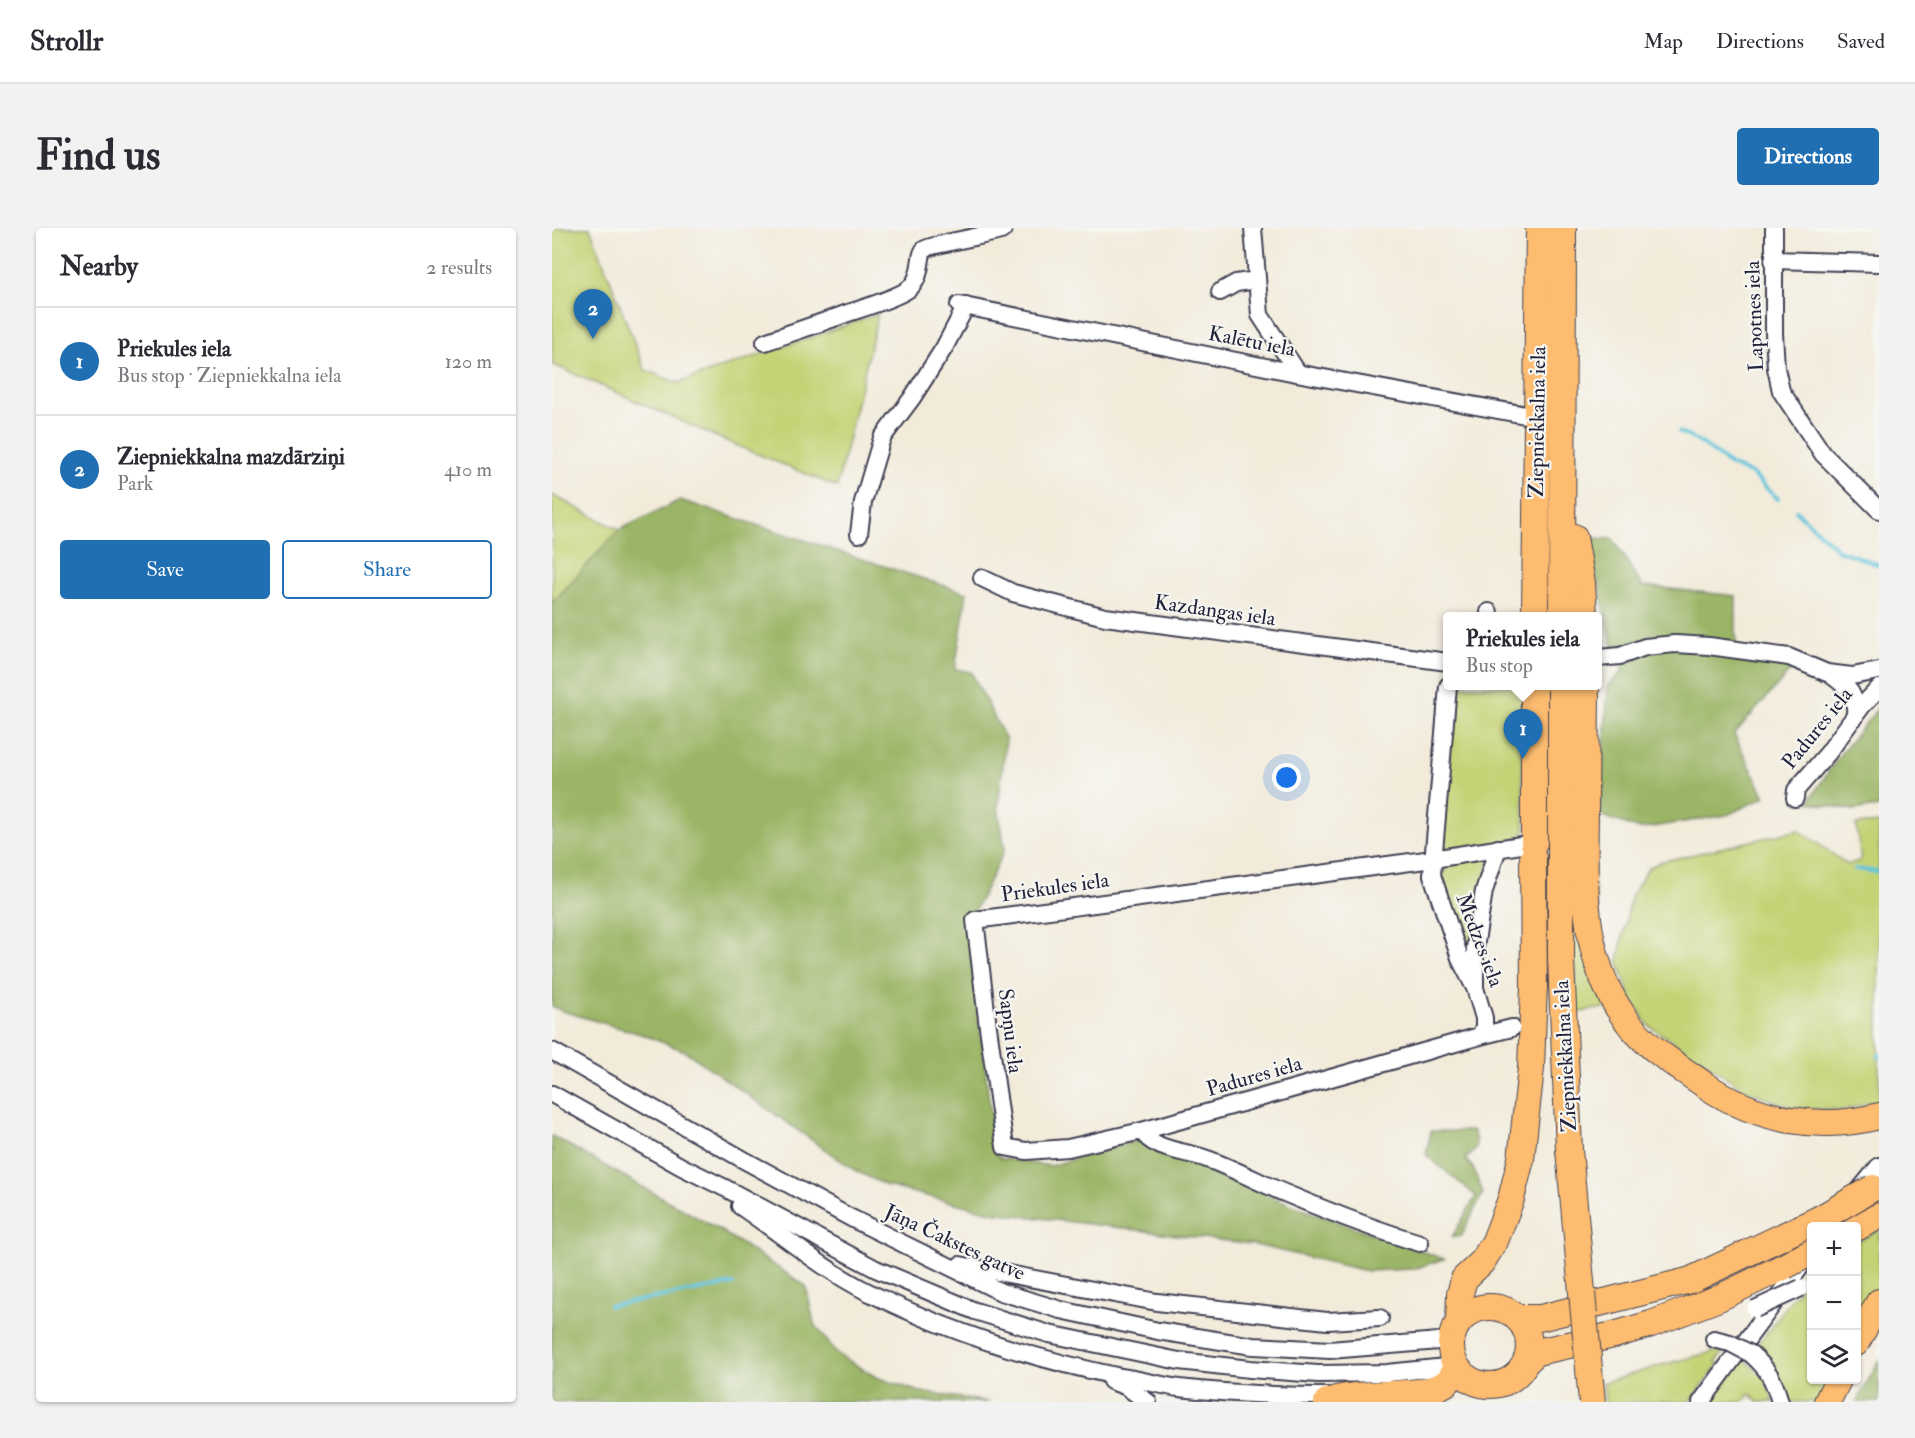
<!DOCTYPE html>
<html lang="en">
<head>
<meta charset="utf-8">
<style>
  :root { --surface:#fff; --page:#f2f2f3; --text:#2b2b33; --muted:#7c7c81; --line:#e1e1e2; --accent:#1f6fb2 }
  body { margin:0; font-family:"IM FELL Double Pica",serif; background:var(--page); color:var(--text) }
  .controls { position:absolute; right:18px; bottom:18px; display:grid; overflow:hidden; border-radius:6px; box-shadow:0 2px 4px #0004 }
  .controls button { width:54px; height:54px; display:grid; place-items:center; padding:0; border:0; border-bottom:2px solid var(--line); background:var(--surface); color:var(--text); font:30px sans-serif }
  .you { position:absolute; left:735px; top:550px; width:21px; height:21px; margin:-15px; border:4px solid #fff; border-radius:50%; background:#1a73e8; box-shadow:0 0 0 9px #1a73e833 }
  .badge { display:grid; place-items:center; width:39px; height:39px; border-radius:50%; background:var(--accent); color:#fff; font-size:20px; font-weight:700 }
  .pin { position:absolute; translate:-50% -50px; filter:drop-shadow(0 2px 3px #0008) }
  .pin::after { content:''; position:absolute; top:32px; width:21px; height:18px; background:inherit; clip-path:polygon(0 0,100% 0,50% 100%) }
  .popup { position:absolute; left:891px; top:384px; width:159px; height:78px; box-sizing:border-box; display:grid; place-content:center; border-radius:6px; background:var(--surface); filter:drop-shadow(0 2px 4px #0005); font-size:20px; white-space:nowrap; color:var(--muted) }
  .popup b { font-size:22px; color:var(--text) }
  .popup::after { content:''; position:absolute; left:50%; top:100%; margin-left:-12px; border:12px solid transparent; border-top-color:var(--surface) }
  .list { margin:0; padding:0; list-style:none }
  h2 { display:flex; justify-content:space-between; align-items:center; height:78px; margin:0; padding:0 24px; font-size:26px }
  h2 small { font-size:20px; font-weight:400; color:var(--muted) }
  .list li { display:grid; grid-template-columns:39px 1fr auto; gap:18px; align-items:center; box-sizing:border-box; height:108px; padding:0 24px; border-top:2px solid var(--line) }
  .list b { display:block; font-size:22px; white-space:nowrap }
  .list p { margin:0; font-size:20px; white-space:nowrap; color:var(--muted) }
  .list em { font-size:20px; font-style:normal; color:var(--muted) }
  .actions { display:flex; gap:12px; padding:18px 24px }
  .actions a { flex:1; padding:14px 0; border:2px solid var(--accent); border-radius:6px; text-align:center; font-size:21px; color:var(--accent) }
  .actions .main { background:var(--accent); color:#fff }
  .icon { flex:none; width:33px; height:33px; fill:none; stroke:currentColor; stroke-width:2; stroke-linecap:round; stroke-linejoin:round }
  .map { position:relative; flex:none; width:1327px; height:1174px; overflow:hidden; border-radius:6px }
  header { display:flex; align-items:center; gap:36px; box-sizing:border-box; height:84px; padding:0 30px; background:var(--surface); border-bottom:2px solid var(--line) }
  header strong { font-size:28px }
  nav { display:flex; gap:33px; margin-inline-start:auto; font-size:21px }
  .intro { display:flex; align-items:center; justify-content:space-between; box-sizing:border-box; height:144px; padding:0 36px }
  h1 { margin:0; font-size:42px }
  .button { padding:15px 27px; border-radius:6px; background:var(--accent); color:#fff; font-size:21px; font-weight:700 }
  main { display:flex; gap:36px; padding:0 36px }
  aside { flex:1; background:var(--surface); border-radius:6px; box-shadow:0 2px 4px #0004 }
  .map>svg:first-child { display:block }
  .green { fill:#c4d375; stroke:#737a58; stroke-width:1.5 }
  .forest { fill:#9bb566; stroke:#5e6c50; stroke-width:1.5 }
  .lines { fill:none; stroke-linecap:round; stroke-linejoin:round }
  .stream { stroke:#5fc4dc; stroke-width:4 }
  .minor-casing { stroke:#414053; stroke-width:20 }
  .highway-casing { stroke:#414053; stroke-width:28 }
  .minor { stroke:#fff; stroke-width:16 }
  .highway { stroke:#fdbc70; stroke-width:26 }
  .minor-bridge-casing { stroke:#414053; stroke-width:20; stroke-linecap:butt }
  .highway-bridge-casing { stroke:#414053; stroke-width:28; stroke-linecap:butt }
  .minor-bridge { stroke:#fff; stroke-width:16 }
  .highway-bridge { stroke:#fdbc70; stroke-width:26 }
  .labels { text-anchor:middle; stroke-width:4.5; stroke-linejoin:round; paint-order:stroke }
  .street-label { font-size:21px; fill:#22223b; stroke:#f6f6f2 }
</style>
</head>
<body>
<header>
<strong>Strollr</strong>
<nav><a>Map</a><a>Directions</a><a>Saved</a></nav>
</header>
<div class="intro"><h1>Find us</h1><a class="button">Directions</a></div>
<main>
<aside>
<h2>Nearby<small>2 results</small></h2>
<ul class="list">
<li><span class="badge">1</span><div><b>Priekules iela</b><p>Bus stop · Ziepniekkalna iela</p></div><em>120 m</em></li>
<li><span class="badge">2</span><div><b>Ziepniekkalna mazdārziņi</b><p>Park</p></div><em>410 m</em></li>
</ul>
<div class="actions"><a class="main">Save</a><a>Share</a></div>
</aside>
<div class="map">
<svg width="1327" height="1174" viewBox="0 0 1327 1174">
  <rect width="100%" height="100%" fill="#f6f6f2"/>
  <filter id="ink" filterUnits="userSpaceOnUse"><feTurbulence type="fractalNoise" baseFrequency=".0167" numOctaves="2"/><feDisplacementMap in="SourceGraphic" scale="12" xChannelSelector="R" yChannelSelector="G"/><feConvolveMatrix kernelMatrix="1 2 1 2 8 2 1 2 1" color-interpolation-filters="sRGB"/></filter>
  <filter id="wash" filterUnits="userSpaceOnUse"><feTurbulence type="fractalNoise" baseFrequency=".008" numOctaves="4" result="noise"/><feDisplacementMap in="SourceGraphic" scale="24" xChannelSelector="R" yChannelSelector="G"/><feGaussianBlur stdDeviation="1.35" result="paint"/><feColorMatrix in="noise" values="0 0 0 0 0 0 0 0 0 0 0 0 0 0 0 0 0 1.4 0 .05"/><feComposite in="paint" operator="in"/></filter>
  <g filter="url(#wash)">
    <rect width="100%" height="100%" fill="#f2ebda"/>
    <g class="green">
      <polygon points="0,0 38,0 93,142 126,155 326,86 285,259 172,212 0,136"/>
      <polygon points="0,267 67,302 0,375"/>
      <polygon points="904,458 974,458 968,507 973,604 963,612 899,622 892,617 891,601"/>
      <polygon points="1027,517 1057,779 1024,785 1022,669"/>
      <polygon points="1327,595 1327,872 1293,882 1240,880 1194,862 1096,797 1078,768 1066,733 1079,669 1096,640 1108,634 1247,602 1296,637 1309,632 1304,597"/>
      <path d="M931,630L937,632L916,736L887,651C895,632 912,634 931,630Z"/>
      <polygon points="1327,1001 1327,1060 1305,1099 1305,1014"/>
      <polygon points="1259,1049 1260,1152 1278,1152 1266,1174 1235,1174 1203,1120 1254,1052"/>
      <polygon points="1173,1121 1164,1134 1167,1136 1138,1174 1053,1174 1051,1155 1113,1136"/>
      <polygon points="1191,1131 1213,1150 1222,1174 1205,1174 1198,1165 1191,1174 1159,1174"/>
    </g>
    <g class="forest">
      <polygon points="128,272 415,365 403,441 419,444 454,512 446,579 453,621 423,682 418,710 439,889 447,930 498,938 586,912 747,980 892,1031 862,1041 815,1043 699,1016 439,984 335,958 304,943 133,823 92,807 10,783 0,778 0,375 67,302"/>
      <polygon points="1036,310 1061,311 1090,358 1184,368 1184,434 1241,440 1182,506 1213,569 1175,587 1088,601 1047,587 1056,458 1071,443 1059,411"/>
      <polygon points="1327,479 1327,579 1301,582 1256,574 1289,525"/>
      <path d="M879,903H921C926,918 927,922 913,931L921,940L931,965L909,1008L900,1009L924,968L874,927Z"/>
      <polygon points="0,908 169,1003 254,1058 262,1095 284,1125 324,1149 368,1164 438,1174 0,1174"/>
      <polygon points="1327,1133 1327,1174 1304,1174"/>
    </g>
    <g class="lines">
      <g class="stream">
        <polyline points="1127,204 1148,214 1178,237 1200,246 1226,271"/>
        <polyline points="1244,283 1286,322 1327,337"/>
        <polyline points="1303,641 1327,644"/>
        <polyline points="1327,829 1327,827"/>
        <polyline points="57,1078 181,1056"/>
      </g>
    </g>
  </g>
  <g filter="url(#ink)">
    <g class="lines">
      <g class="minor-casing">
        <g id="minor">
          <polyline points="701,0 708,87 746,145"/>
          <polyline points="1222,0 1222,105 1224,140 1229,163 1271,226 1327,282"/>
          <polyline points="1221,32 1327,35"/>
          <polyline points="668,64 684,55 705,52"/>
          <polyline points="407,77 739,144 985,189"/>
          <path d="M213,114C241,104 269,95 296,85C315,79 335,73 352,64C373,53 365,27 373,21C376,18 439,6 449,3L452,0"/>
          <polyline points="307,306 311,274 330,210 360,170 392,120 414,78"/>
          <polyline points="430,350 461,365 553,389 896,434"/>
          <polyline points="937,388 937,384"/>
          <polyline points="1046,430 1068,428 1093,419 1123,416 1157,418 1237,429 1275,445 1300,448 1327,443"/>
          <path d="M1279,447C1297,460 1305,466 1303,489"/>
          <polyline points="896,458 880,647 909,733 923,760 932,790 932,799 928,808"/>
          <polyline points="1243,570 1244,562 1276,525 1310,478 1327,460"/>
          <polyline points="923,757 923,720 932,663 946,620"/>
          <polyline points="960,800 928,808 590,903 516,920 474,923 453,919 436,799 423,692 881,631 982,615"/>
          <polyline points="0,823 192,932 299,990 449,1064 509,1082 606,1103 701,1118 778,1122 899,1112"/>
          <polyline points="0,866 130,939 173,960 324,1041 423,1083 497,1106 627,1133 698,1141 766,1146 835,1145 904,1138"/>
          <path d="M590,903C601,923 635,923 655,931C683,941 708,955 735,966C778,984 823,1002 868,1015"/>
          <polyline points="1305,965 1327,938"/>
          <path d="M188,978C231,1007 270,1041 316,1064C396,1104 482,1131 569,1149C589,1152 608,1157 627,1160C680,1166 733,1168 786,1168"/>
          <polyline points="408,1037 605,1074 775,1093 828,1090"/>
          <polyline points="1162,1111 1178,1115"/>
          <path d="M1199,1126C1216,1141 1222,1152 1228,1174"/>
          <polyline points="559,1153 573,1158 596,1174"/>
          <polyline points="1149,1174 1255,1030"/>
        </g>
      </g>
      <g class="highway-casing">
        <g id="highway">
          <polyline points="1022,309 1030,355 1032,388"/>
          <polyline points="983,388 987,0"/>
          <polyline points="1010,388 1011,0"/>
          <polyline points="1009,458 1009,731 1017,922"/>
          <path d="M1034,458C1034,500 1033,543 1033,585C1032,660 1029,737 1079,798C1100,823 1127,839 1153,857C1204,892 1267,904 1327,888"/>
          <polyline points="982,615 982,458"/>
          <polyline points="1304,1000 1327,988"/>
          <circle cx="938" cy="1118" r="39"/>
          <polyline points="965,1090 988,1090 1139,1052 1269,990"/>
          <polyline points="907,1094 908,1066 912,1051 930,1034 943,1013 959,971 969,931 979,840 982,758 981,630"/>
          <polyline points="1304,1115 1327,1074"/>
          <polyline points="974,1134 985,1124 1062,1107 1099,1096 1167,1070 1233,1038"/>
          <path d="M775,1174C807,1160 880,1174 898,1151C901,1147 902,1142 904,1138"/>
          <polyline points="1275,1174 1286,1152"/>
        </g>
      </g>
      <use href="#minor" class="minor"/>
      <use href="#highway" class="highway"/>
      <g class="minor-bridge-casing">
        <g id="minor-bridge">
          <polyline points="1203,1081 1249,1060"/>
          <polyline points="1178,1115 1199,1126"/>
        </g>
      </g>
      <g class="highway-bridge-casing">
        <g id="highway-bridge">
          <polyline points="1017,922 1040,1174"/>
          <polyline points="1269,990 1321,960"/>
          <polyline points="1233,1038 1260,1024"/>
        </g>
      </g>
      <use href="#minor-bridge" class="minor-bridge"/>
      <use href="#highway-bridge" class="highway-bridge"/>
    </g>
  </g>
  <g class="labels">
    <g class="street-label">
      <text transform="translate(1202 88) rotate(-92)" y="7">Lapotnes iela</text>
      <text transform="translate(700 113) rotate(11)" y="7">Kalētu iela</text>
      <text transform="translate(985 194) rotate(-89)" y="7">Ziepniekkalna iela</text>
      <text transform="translate(663 382) rotate(8)" y="7">Kazdangas iela</text>
      <text transform="translate(1265 500) rotate(-51)" y="7">Padures iela</text>
      <text transform="translate(503 659) rotate(-8)" y="7">Priekules iela</text>
      <text transform="translate(928 712) rotate(69)" y="7">Medzes iela</text>
      <text transform="translate(459 803) rotate(83)" y="7">Sapņu iela</text>
      <text transform="translate(1013 828) rotate(-93)" y="7">Ziepniekkalna iela</text>
      <text transform="translate(702 848) rotate(-16)" y="7">Padures iela</text>
      <text transform="translate(403 1014) rotate(25)" y="7">Jāņa Čakstes gatve</text>
    </g>
  </g>
</svg>
<div class="controls">
<button>+</button>
<button>−</button>
<button><svg class="icon" aria-label="layers" viewBox="0 0 24 24"><path d="M12 4l9 5-9 5-9-5zM3 14l9 5 9-5"/></svg></button>
</div>
<div class="you"></div>
<div class="pin badge" style="left:971px;top:531px">1</div>
<div class="popup"><b>Priekules iela</b>Bus stop</div>
<div class="pin badge" style="left:41px;top:111px">2</div>
</div>
</main>
</body>
</html>
